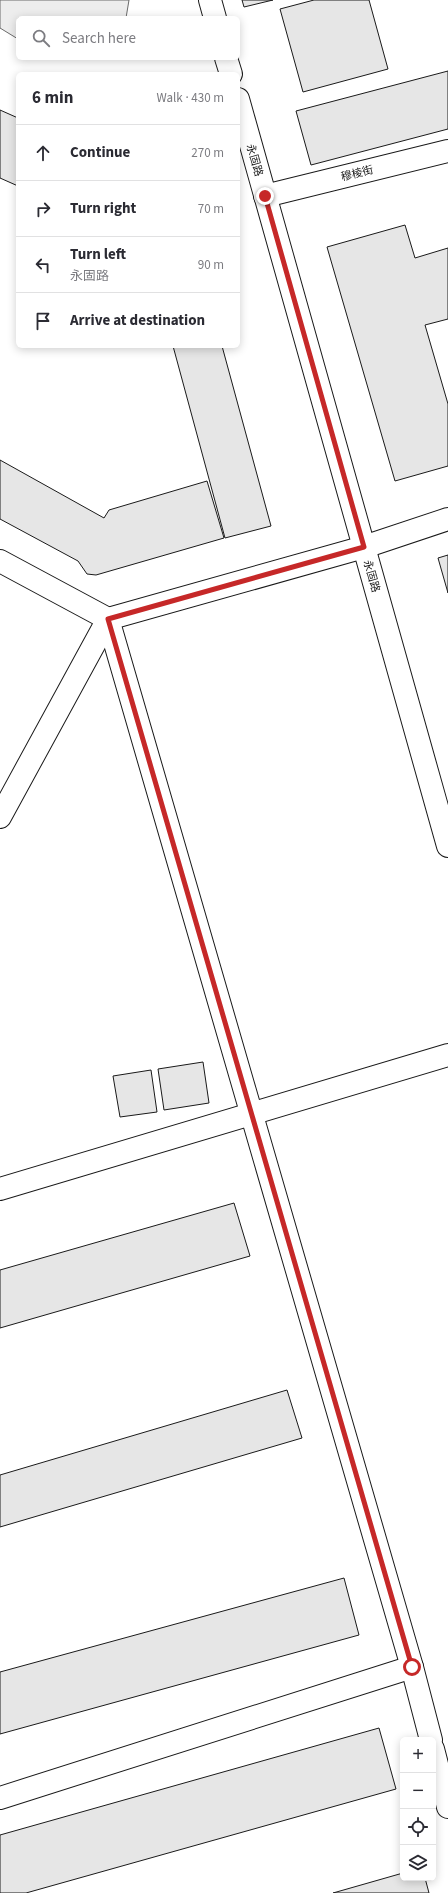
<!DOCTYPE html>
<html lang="en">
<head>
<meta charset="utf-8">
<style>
  :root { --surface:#fff; --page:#f2f2f3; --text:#2b2b33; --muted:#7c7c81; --line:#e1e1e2 }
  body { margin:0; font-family:"Source Sans 3","Noto Sans SC",sans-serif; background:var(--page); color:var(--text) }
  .controls { position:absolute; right:12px; bottom:12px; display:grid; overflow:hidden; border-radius:6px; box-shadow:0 2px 10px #0003 }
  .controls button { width:36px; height:36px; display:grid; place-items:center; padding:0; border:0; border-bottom:1px solid var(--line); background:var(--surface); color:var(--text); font:20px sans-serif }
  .stop { position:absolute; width:12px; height:12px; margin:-9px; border:3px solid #c62828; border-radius:50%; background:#fff }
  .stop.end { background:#c62828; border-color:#fff; box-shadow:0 1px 4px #0008 }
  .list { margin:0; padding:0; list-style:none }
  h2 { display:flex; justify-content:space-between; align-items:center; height:52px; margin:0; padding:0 16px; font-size:17px }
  h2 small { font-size:13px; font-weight:400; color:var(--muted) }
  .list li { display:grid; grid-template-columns:26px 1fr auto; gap:12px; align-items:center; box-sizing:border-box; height:56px; padding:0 16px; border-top:1px solid var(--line) }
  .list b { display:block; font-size:15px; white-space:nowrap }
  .list p { margin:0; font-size:13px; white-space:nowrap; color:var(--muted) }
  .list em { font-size:13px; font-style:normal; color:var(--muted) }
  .icon { flex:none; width:22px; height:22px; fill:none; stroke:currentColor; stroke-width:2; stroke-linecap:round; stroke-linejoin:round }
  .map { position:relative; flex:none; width:448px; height:1893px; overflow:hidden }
  .search { position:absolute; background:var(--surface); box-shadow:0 2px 10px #0003; left:16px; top:16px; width:224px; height:44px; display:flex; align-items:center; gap:10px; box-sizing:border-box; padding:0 14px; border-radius:6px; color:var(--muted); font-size:15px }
  .panel { position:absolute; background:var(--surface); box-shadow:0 2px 10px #0003; left:16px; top:72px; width:224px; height:276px; border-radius:6px }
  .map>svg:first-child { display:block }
  .built { fill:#ededed; stroke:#6a6a6a }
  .building { fill:#e6e6e6; stroke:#1a1a1a }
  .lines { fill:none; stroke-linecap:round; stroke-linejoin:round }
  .minor-casing { stroke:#1a1a1a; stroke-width:24 }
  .minor { stroke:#fff; stroke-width:22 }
  .route { stroke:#c62828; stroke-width:5 }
  .labels { text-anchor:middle; stroke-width:3; stroke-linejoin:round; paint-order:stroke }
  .street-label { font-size:11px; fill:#1a1a1a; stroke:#fff }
</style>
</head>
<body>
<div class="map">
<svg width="448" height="1893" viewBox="0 0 448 1893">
  <rect width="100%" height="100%" fill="#fff"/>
  <polygon class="built" points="0,0 129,0 126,18 18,18 18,39 0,28"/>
  <g class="building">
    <polygon points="242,0 273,0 244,7"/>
    <polygon points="314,0 369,0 388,69 303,92 280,9"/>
    <polygon points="448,71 448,129 311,165 296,111"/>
    <polygon points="0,110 18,118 18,186 0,178"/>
    <polygon points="405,225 415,258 448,248 448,319 425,325 448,404 448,466 395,481 327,247"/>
    <polygon points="173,346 222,346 271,526 225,538"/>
    <polygon points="0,460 104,518 109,510 207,481 224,538 96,575 87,574 78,561 0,519"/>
    <polygon points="448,555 448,593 438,558"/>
    <polygon points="203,1062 209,1103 164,1110 158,1069"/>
    <polygon points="151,1070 157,1112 120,1117 113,1076"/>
    <polygon points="234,1203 250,1256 0,1328 0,1270"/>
    <polygon points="287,1390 302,1438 0,1527 0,1475"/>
    <polygon points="344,1578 359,1635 0,1734 0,1672"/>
    <polygon points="379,1728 396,1789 26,1893 0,1893 0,1835"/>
    <polygon points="403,1873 403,1878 425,1878 429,1893 333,1893"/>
  </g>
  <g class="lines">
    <g class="minor-casing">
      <g id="minor">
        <polyline points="210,0 215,18"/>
        <polyline points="226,58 231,74"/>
        <polyline points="238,99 448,846"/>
        <polyline points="265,196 448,151"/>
        <polyline points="0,561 108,619 412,1667 431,1740"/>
        <polyline points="0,817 108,619 364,547 448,519"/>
        <polyline points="0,1189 448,1055"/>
        <polyline points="433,1749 448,1807"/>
        <polyline points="0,1798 412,1667"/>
      </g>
    </g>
    <use href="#minor" class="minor"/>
  </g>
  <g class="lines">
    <polyline class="route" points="265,196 364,547 108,619 412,1667"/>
  </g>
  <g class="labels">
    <g class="street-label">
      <text transform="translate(255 160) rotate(74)" y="4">永固路</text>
      <text transform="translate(357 173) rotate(-14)" y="4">穆棱街</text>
      <text transform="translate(372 576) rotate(74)" y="4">永固路</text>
    </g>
  </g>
</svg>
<div class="controls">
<button>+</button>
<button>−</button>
<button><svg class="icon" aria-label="locate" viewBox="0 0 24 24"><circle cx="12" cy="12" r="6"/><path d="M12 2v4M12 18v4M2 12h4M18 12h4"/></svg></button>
<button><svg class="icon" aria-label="layers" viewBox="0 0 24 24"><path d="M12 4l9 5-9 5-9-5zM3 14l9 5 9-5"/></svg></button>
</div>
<div class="stop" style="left:412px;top:1667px"></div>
<div class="stop end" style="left:265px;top:196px"></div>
<div class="search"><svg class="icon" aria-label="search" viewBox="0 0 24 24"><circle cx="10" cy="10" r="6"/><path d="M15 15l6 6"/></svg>Search here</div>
<section class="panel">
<h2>6 min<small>Walk · 430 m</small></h2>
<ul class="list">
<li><svg class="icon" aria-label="ahead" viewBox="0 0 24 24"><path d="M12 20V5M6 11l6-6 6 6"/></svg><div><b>Continue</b></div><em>270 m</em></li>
<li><svg class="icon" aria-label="right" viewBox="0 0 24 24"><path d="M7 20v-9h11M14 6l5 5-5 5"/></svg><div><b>Turn right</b></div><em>70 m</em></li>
<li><svg class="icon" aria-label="left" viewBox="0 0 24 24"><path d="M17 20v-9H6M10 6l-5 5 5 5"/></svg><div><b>Turn left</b><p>永固路</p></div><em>90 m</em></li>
<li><svg class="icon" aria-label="arrive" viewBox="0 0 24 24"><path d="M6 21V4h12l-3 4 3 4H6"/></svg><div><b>Arrive at destination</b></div></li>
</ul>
</section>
</div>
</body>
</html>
